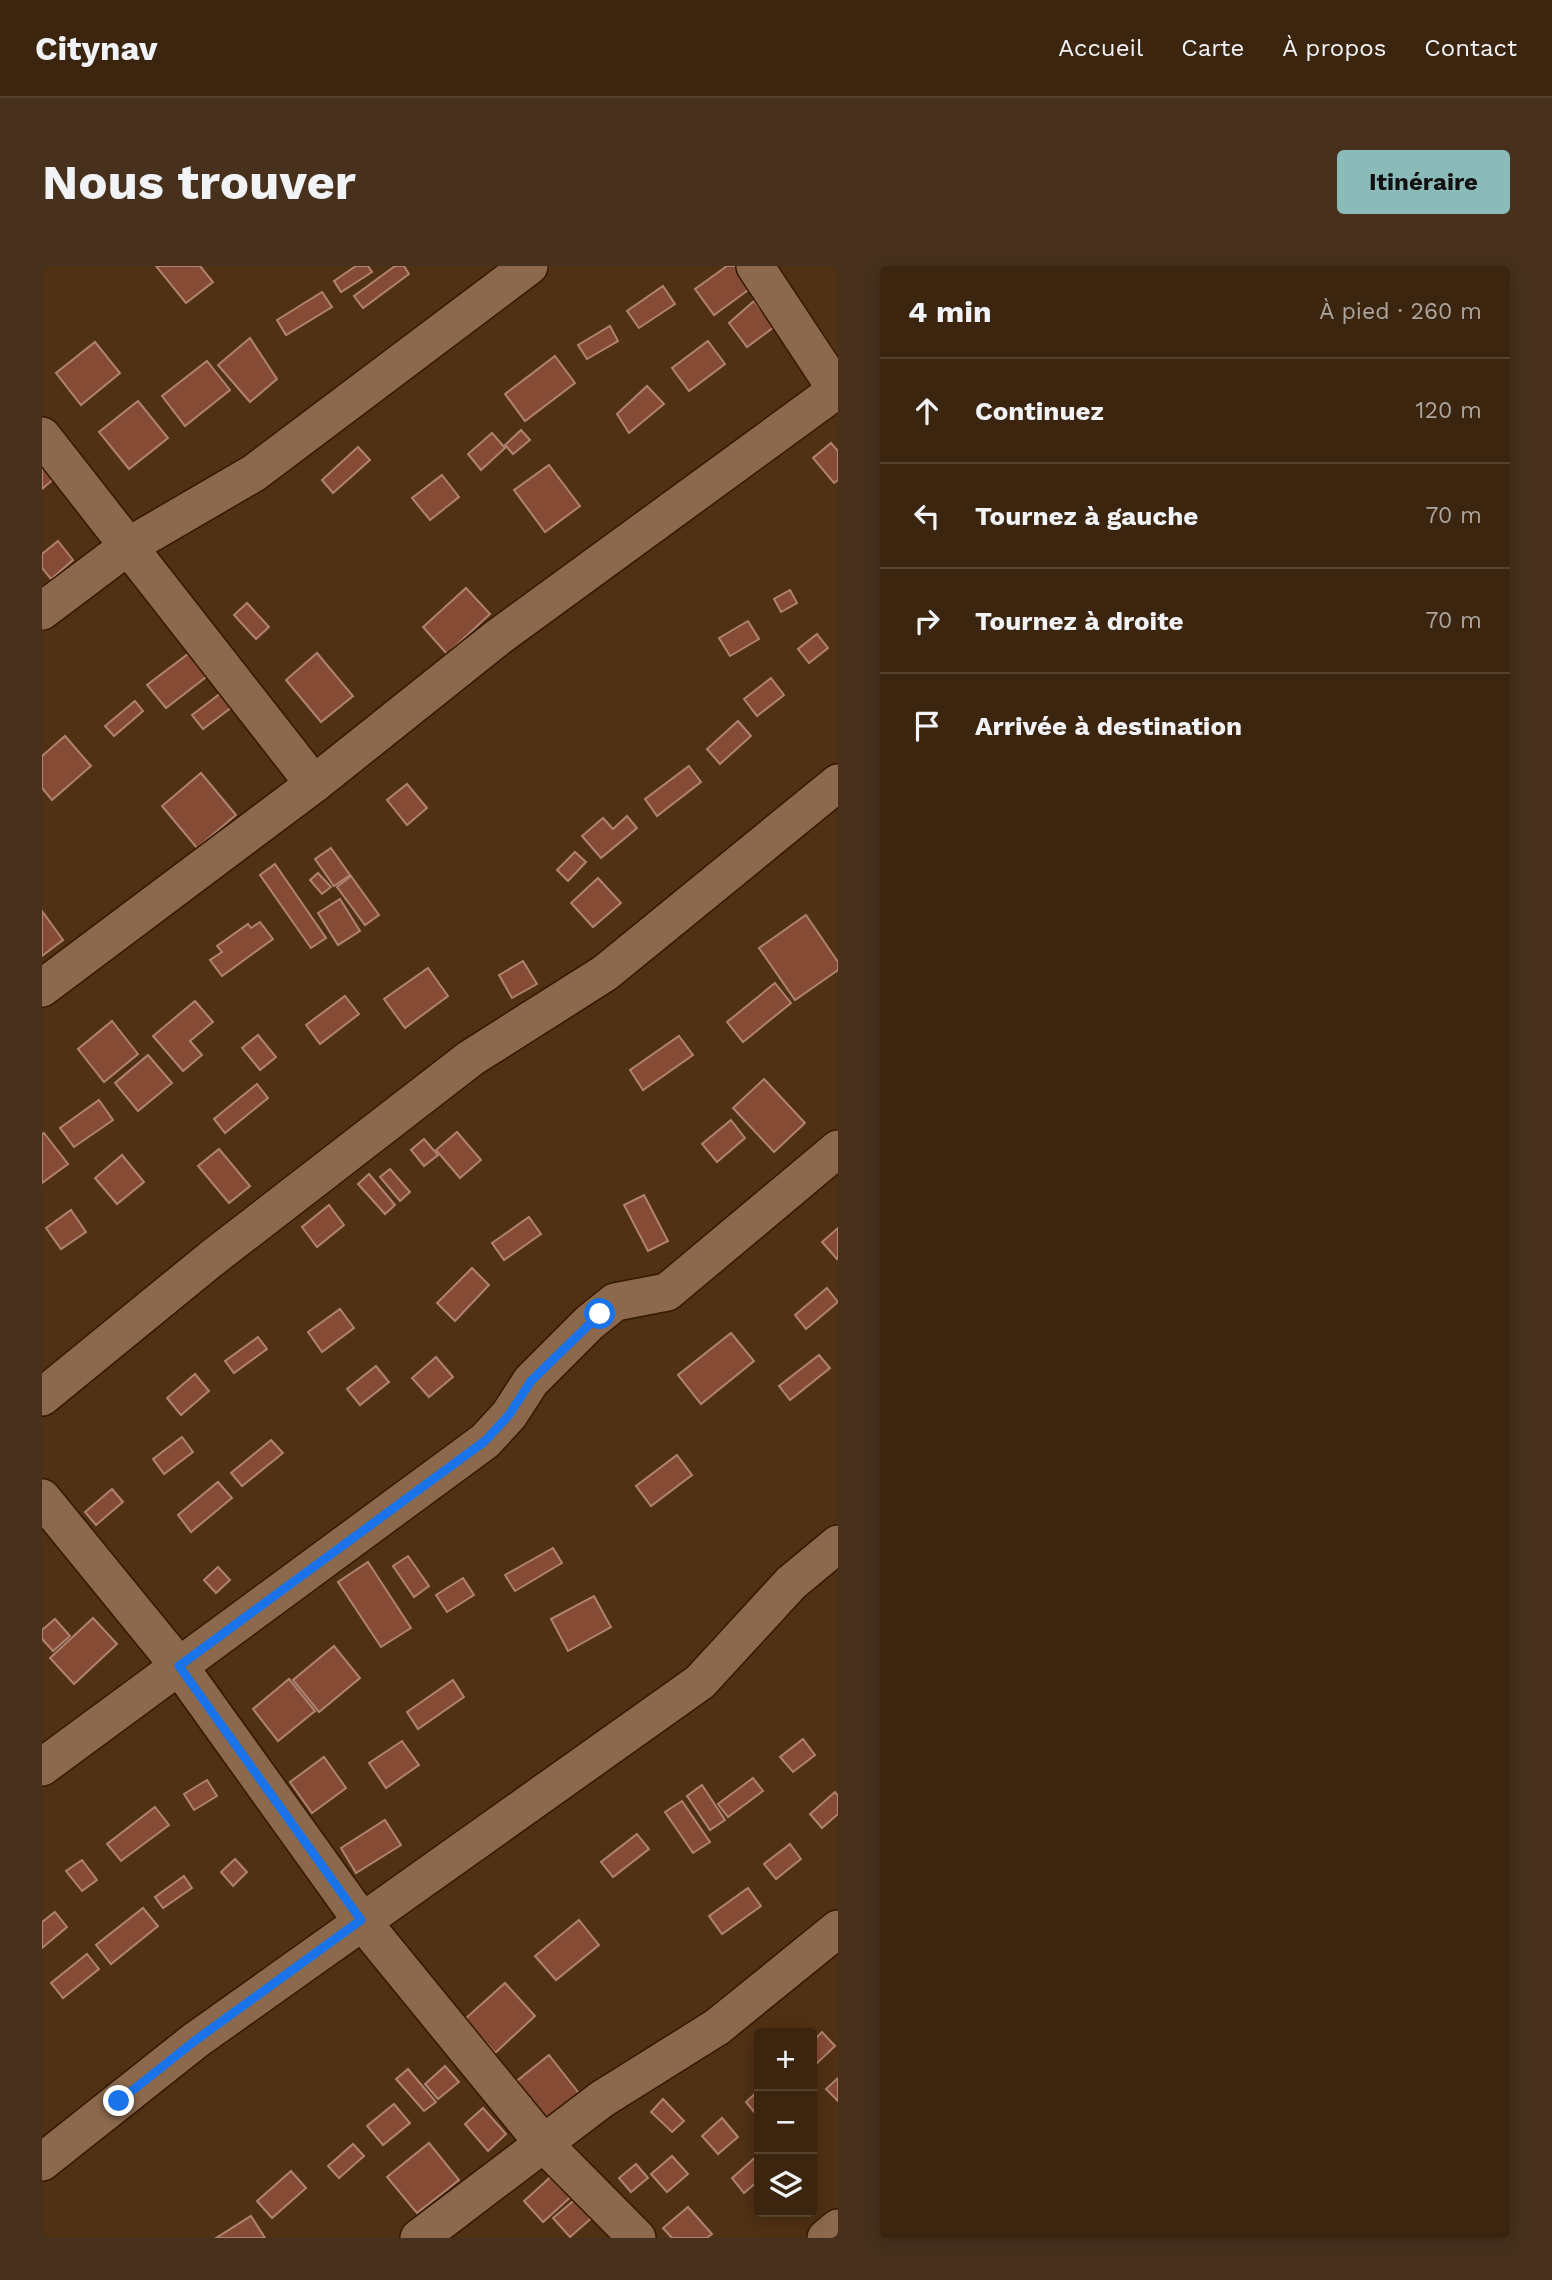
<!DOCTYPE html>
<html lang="fr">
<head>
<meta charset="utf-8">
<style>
  :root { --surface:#3c250f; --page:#47311d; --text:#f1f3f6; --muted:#aca59e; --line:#55422f; --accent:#8bbbb9 }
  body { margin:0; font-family:"Work Sans",sans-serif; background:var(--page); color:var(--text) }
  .controls { position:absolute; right:21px; bottom:21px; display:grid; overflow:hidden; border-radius:7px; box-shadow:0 4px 18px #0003 }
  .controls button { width:63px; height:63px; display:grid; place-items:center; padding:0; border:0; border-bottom:2px solid var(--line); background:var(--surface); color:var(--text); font:35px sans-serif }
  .stop { position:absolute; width:21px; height:21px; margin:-16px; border:5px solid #1a73e8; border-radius:50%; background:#fff }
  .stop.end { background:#1a73e8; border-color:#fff; box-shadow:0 2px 7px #0008 }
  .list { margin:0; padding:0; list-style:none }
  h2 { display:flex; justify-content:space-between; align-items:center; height:91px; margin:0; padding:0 28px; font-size:30px }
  h2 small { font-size:23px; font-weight:400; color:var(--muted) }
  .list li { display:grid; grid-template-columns:46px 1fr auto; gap:21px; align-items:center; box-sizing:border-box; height:105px; padding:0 28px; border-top:2px solid var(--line) }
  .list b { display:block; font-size:26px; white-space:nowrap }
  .list em { font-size:23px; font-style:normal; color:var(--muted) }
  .icon { flex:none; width:38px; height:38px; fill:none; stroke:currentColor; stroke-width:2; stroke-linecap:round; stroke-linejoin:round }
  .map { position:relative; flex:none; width:796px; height:1972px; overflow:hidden; border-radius:7px }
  header { display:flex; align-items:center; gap:42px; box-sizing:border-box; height:98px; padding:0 35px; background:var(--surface); border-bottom:2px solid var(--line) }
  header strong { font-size:33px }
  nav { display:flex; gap:38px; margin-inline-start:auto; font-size:24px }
  .intro { display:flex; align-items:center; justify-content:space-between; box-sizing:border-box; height:168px; padding:0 42px }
  h1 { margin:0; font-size:49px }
  .button { padding:18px 32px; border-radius:7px; background:var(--accent); color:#111; font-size:24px; font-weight:700 }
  main { display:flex; gap:42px; padding:0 42px }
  aside { flex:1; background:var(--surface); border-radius:7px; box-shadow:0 4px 18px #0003 }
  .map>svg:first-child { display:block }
  .building { fill:#864b35; stroke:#af8271; stroke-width:2 }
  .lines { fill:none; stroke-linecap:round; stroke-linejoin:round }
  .street-casing { stroke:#351800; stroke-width:40 }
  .street { stroke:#8c694c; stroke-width:37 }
  .route { stroke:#1a73e8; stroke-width:9 }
</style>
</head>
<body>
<header>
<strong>Citynav</strong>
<nav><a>Accueil</a><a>Carte</a><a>À propos</a><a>Contact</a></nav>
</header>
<div class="intro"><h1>Nous trouver</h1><a class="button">Itinéraire</a></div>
<main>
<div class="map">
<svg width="796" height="1972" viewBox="0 0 796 1972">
  <rect width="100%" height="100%" fill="#503114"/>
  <g class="building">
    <polygon points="114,0 158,0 171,16 144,37"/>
    <polygon points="314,0 326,0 330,6 299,26 292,15"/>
    <polygon points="353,0 362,0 367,8 321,42 312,30"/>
    <polygon points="685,0 705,0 717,16 672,49 653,23"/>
    <polygon points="621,20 633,38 597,62 585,45"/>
    <polygon points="280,26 290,41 244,69 235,54"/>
    <polygon points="712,35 732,61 705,81 687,57"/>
    <polygon points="568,60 576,75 545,93 536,79"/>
    <polygon points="208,72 235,113 208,136 176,99"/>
    <polygon points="666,75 683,98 647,125 630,102"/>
    <polygon points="53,76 78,107 39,139 14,107"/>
    <polygon points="513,90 533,117 483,155 463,128"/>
    <polygon points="165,95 188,124 143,160 120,130"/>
    <polygon points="605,120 622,138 587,167 575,148"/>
    <polygon points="96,135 126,172 87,203 57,166"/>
    <polygon points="479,164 488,174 471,188 463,179"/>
    <polygon points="450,167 463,182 439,204 426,188"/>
    <polygon points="789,177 796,185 796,214 792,217 771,192"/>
    <polygon points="316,181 328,194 291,227 280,214"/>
    <polygon points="0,197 15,210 0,223"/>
    <polygon points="507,199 538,240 503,266 472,224"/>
    <polygon points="400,209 417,231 388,254 370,232"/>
    <polygon points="16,275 31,294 9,313 0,302 0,288"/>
    <polygon points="424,322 448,348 405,388 381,361"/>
    <polygon points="748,324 755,337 739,346 732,333"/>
    <polygon points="205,337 227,361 214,373 192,349"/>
    <polygon points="706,355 717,373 688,390 677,372"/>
    <polygon points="775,368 786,382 767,397 756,383"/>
    <polygon points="150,385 168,408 124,442 105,419"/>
    <polygon points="275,387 311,430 279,456 244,414"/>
    <polygon points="729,412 742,429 715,450 702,433"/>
    <polygon points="187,421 198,435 161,463 150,449"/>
    <polygon points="93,435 101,445 72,470 63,460"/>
    <polygon points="696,455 709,470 678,498 665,483"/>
    <polygon points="23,470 49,500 10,534 0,522 0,490"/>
    <polygon points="647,500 659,516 615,550 603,533"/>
    <polygon points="159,507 194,549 155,582 120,540"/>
    <polygon points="365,518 385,542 365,559 345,534"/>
    <polygon points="585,550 595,562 559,592 540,570 561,552 571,563"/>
    <polygon points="289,582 308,609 292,620 273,593"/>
    <polygon points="533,586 544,596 526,615 515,604"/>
    <polygon points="233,598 284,672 269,682 218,609"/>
    <polygon points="276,607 289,621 280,628 268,614"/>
    <polygon points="309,610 337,649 323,659 295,621"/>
    <polygon points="556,612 579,637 551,661 529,637"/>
    <polygon points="298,633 318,665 296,679 276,647"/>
    <polygon points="0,645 21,674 0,690"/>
    <polygon points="764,649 796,696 796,704 753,734 717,682"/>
    <polygon points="218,656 231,673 180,710 168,694 180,686 175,680 206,658 209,662"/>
    <polygon points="481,695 495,718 470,732 457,709"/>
    <polygon points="386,702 406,730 363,762 342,733"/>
    <polygon points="733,717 749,737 701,776 685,756"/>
    <polygon points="303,730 317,748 278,778 264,759"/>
    <polygon points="153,735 171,756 148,775 160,789 141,805 111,770"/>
    <polygon points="70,755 96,788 62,816 36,783"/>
    <polygon points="216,769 234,791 218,804 200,782"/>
    <polygon points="637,770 651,789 601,824 588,804"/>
    <polygon points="106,789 130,817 96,845 73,817"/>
    <polygon points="722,813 763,857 732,886 691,842"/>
    <polygon points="215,818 226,832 183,867 172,853"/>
    <polygon points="57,834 71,854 32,881 18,862"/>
    <polygon points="689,854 703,872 675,896 660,878"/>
    <polygon points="415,866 439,894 418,912 394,884"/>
    <polygon points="2,867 26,898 0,917 0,868"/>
    <polygon points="382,873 396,889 382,900 369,884"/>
    <polygon points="177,883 208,920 187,937 156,900"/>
    <polygon points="80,889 102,916 75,938 53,912"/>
    <polygon points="348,903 368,926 358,935 338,911"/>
    <polygon points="327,908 353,939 343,948 316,918"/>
    <polygon points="602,929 626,975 606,985 582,939"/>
    <polygon points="287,939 302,959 275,981 260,961"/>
    <polygon points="29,944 44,966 19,983 4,962"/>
    <polygon points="487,951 499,968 462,994 450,977"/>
    <polygon points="796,962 796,992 795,993 780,976"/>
    <polygon points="430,1002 447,1019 413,1055 395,1037"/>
    <polygon points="785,1022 796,1036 764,1063 753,1049"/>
    <polygon points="298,1043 312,1062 280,1086 266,1066"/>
    <polygon points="689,1067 712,1095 659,1138 636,1109"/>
    <polygon points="216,1071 225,1083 192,1107 183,1095"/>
    <polygon points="777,1089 788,1102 748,1134 737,1120"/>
    <polygon points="394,1091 411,1111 387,1131 370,1112"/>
    <polygon points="334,1100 347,1116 318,1139 305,1123"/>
    <polygon points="153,1108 167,1125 139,1149 125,1132"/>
    <polygon points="140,1171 151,1186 122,1208 111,1193"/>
    <polygon points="229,1174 241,1187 200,1220 189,1207"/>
    <polygon points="635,1189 650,1209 609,1240 594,1220"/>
    <polygon points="176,1216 190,1232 149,1266 136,1249"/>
    <polygon points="70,1223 81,1236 54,1259 43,1246"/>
    <polygon points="511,1282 520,1297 473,1325 463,1309"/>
    <polygon points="366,1290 387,1320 372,1331 351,1300"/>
    <polygon points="326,1296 369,1362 339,1381 296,1316"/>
    <polygon points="176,1301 188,1314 174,1327 162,1314"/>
    <polygon points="421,1312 432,1329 405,1346 394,1329"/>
    <polygon points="552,1330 569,1361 526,1385 509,1353"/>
    <polygon points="51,1352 75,1378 32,1418 8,1392"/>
    <polygon points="13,1353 28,1370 11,1385 0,1373 0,1364"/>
    <polygon points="292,1380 318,1412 277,1446 251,1414"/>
    <polygon points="247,1413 273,1445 236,1475 211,1443"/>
    <polygon points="411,1414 422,1431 376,1463 365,1446"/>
    <polygon points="761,1473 773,1489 751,1506 738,1491"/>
    <polygon points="360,1475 377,1499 344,1522 327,1497"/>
    <polygon points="282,1491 304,1522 270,1547 248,1516"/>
    <polygon points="711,1512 721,1525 686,1551 676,1538"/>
    <polygon points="165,1514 175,1530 152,1544 142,1528"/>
    <polygon points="660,1519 683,1554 668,1564 645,1530"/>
    <polygon points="793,1526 796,1530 796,1548 780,1562 768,1548"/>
    <polygon points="640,1535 668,1576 651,1587 623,1546"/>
    <polygon points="113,1541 127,1559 79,1595 65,1578"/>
    <polygon points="343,1554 359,1579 314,1607 299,1582"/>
    <polygon points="595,1568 607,1583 571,1611 559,1596"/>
    <polygon points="748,1578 759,1593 734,1613 722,1598"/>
    <polygon points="193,1593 205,1606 191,1620 179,1606"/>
    <polygon points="40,1594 55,1614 40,1625 24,1605"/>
    <polygon points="142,1610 150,1622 121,1642 113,1631"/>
    <polygon points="706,1622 719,1640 680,1668 667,1650"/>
    <polygon points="101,1642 116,1660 69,1698 54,1679"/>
    <polygon points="13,1646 25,1661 0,1682 0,1656"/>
    <polygon points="537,1654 557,1679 514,1714 493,1690"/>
    <polygon points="45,1688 57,1703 21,1732 9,1717"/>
    <polygon points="463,1717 493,1750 453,1787 423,1753"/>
    <polygon points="780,1766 793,1780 770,1802 770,1776"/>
    <polygon points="507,1789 543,1835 507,1864 471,1818"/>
    <polygon points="403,1800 417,1816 396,1833 383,1818"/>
    <polygon points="366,1803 394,1836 382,1845 354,1813"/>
    <polygon points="796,1812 796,1835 784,1823"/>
    <polygon points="717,1824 717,1852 704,1836"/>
    <polygon points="621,1833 642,1855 630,1866 609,1846"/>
    <polygon points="352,1838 368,1857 341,1879 325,1860"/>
    <polygon points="441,1842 464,1868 446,1885 423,1858"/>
    <polygon points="680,1852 696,1871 676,1888 660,1870"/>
    <polygon points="387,1877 417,1914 375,1947 345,1911"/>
    <polygon points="311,1878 322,1890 297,1912 286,1900"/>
    <polygon points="717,1888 717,1914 702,1927 690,1912"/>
    <polygon points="630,1890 646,1908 625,1926 609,1908"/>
    <polygon points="594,1898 606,1912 589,1926 577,1912"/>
    <polygon points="249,1905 264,1922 230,1952 215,1935"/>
    <polygon points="513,1907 532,1928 501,1956 482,1935"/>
    <polygon points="536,1931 552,1950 528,1971 511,1952"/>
    <polygon points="646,1941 670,1968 665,1972 630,1972 621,1962"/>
    <polygon points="209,1950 223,1972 174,1972"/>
  </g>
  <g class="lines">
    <g class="street-casing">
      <g id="street">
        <polyline points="713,0 796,126"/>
        <polyline points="0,170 272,518"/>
        <polyline points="0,345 85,281 212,207 487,0"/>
        <polyline points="0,722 272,518 455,372 796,123"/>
        <polyline points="0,1131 169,993 429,792 563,707 796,517"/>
        <polyline points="0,1232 137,1400 319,1654 501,1877 595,1972"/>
        <polyline points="0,1501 443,1175 467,1149 489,1115 547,1057 573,1036 625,1026 796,883"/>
        <polyline points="0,1896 154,1774 658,1416 749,1317 796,1278"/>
        <polyline points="377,1972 560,1833 675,1761 796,1663"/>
        <polyline points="784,1972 796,1962"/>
      </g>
    </g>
    <use href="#street" class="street"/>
  </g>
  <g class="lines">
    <polyline class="route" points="77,1835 154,1774 319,1654 137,1400 443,1175 467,1149 489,1115 558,1048"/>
  </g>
</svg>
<div class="controls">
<button>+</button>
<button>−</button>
<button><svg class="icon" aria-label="layers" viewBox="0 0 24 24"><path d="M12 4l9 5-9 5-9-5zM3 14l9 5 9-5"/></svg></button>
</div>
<div class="stop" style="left:558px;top:1048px"></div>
<div class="stop end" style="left:77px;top:1835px"></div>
</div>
<aside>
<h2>4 min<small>À pied · 260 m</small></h2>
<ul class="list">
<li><svg class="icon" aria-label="ahead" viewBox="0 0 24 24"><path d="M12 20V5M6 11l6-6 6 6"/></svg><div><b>Continuez</b></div><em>120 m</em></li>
<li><svg class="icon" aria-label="left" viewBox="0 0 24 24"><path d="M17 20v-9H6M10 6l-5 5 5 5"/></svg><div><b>Tournez à gauche</b></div><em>70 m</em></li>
<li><svg class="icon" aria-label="right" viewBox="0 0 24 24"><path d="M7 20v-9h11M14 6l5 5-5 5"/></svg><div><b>Tournez à droite</b></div><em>70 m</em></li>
<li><svg class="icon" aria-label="arrive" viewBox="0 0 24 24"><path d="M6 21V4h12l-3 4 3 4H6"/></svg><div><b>Arrivée à destination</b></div></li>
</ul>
</aside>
</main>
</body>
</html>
